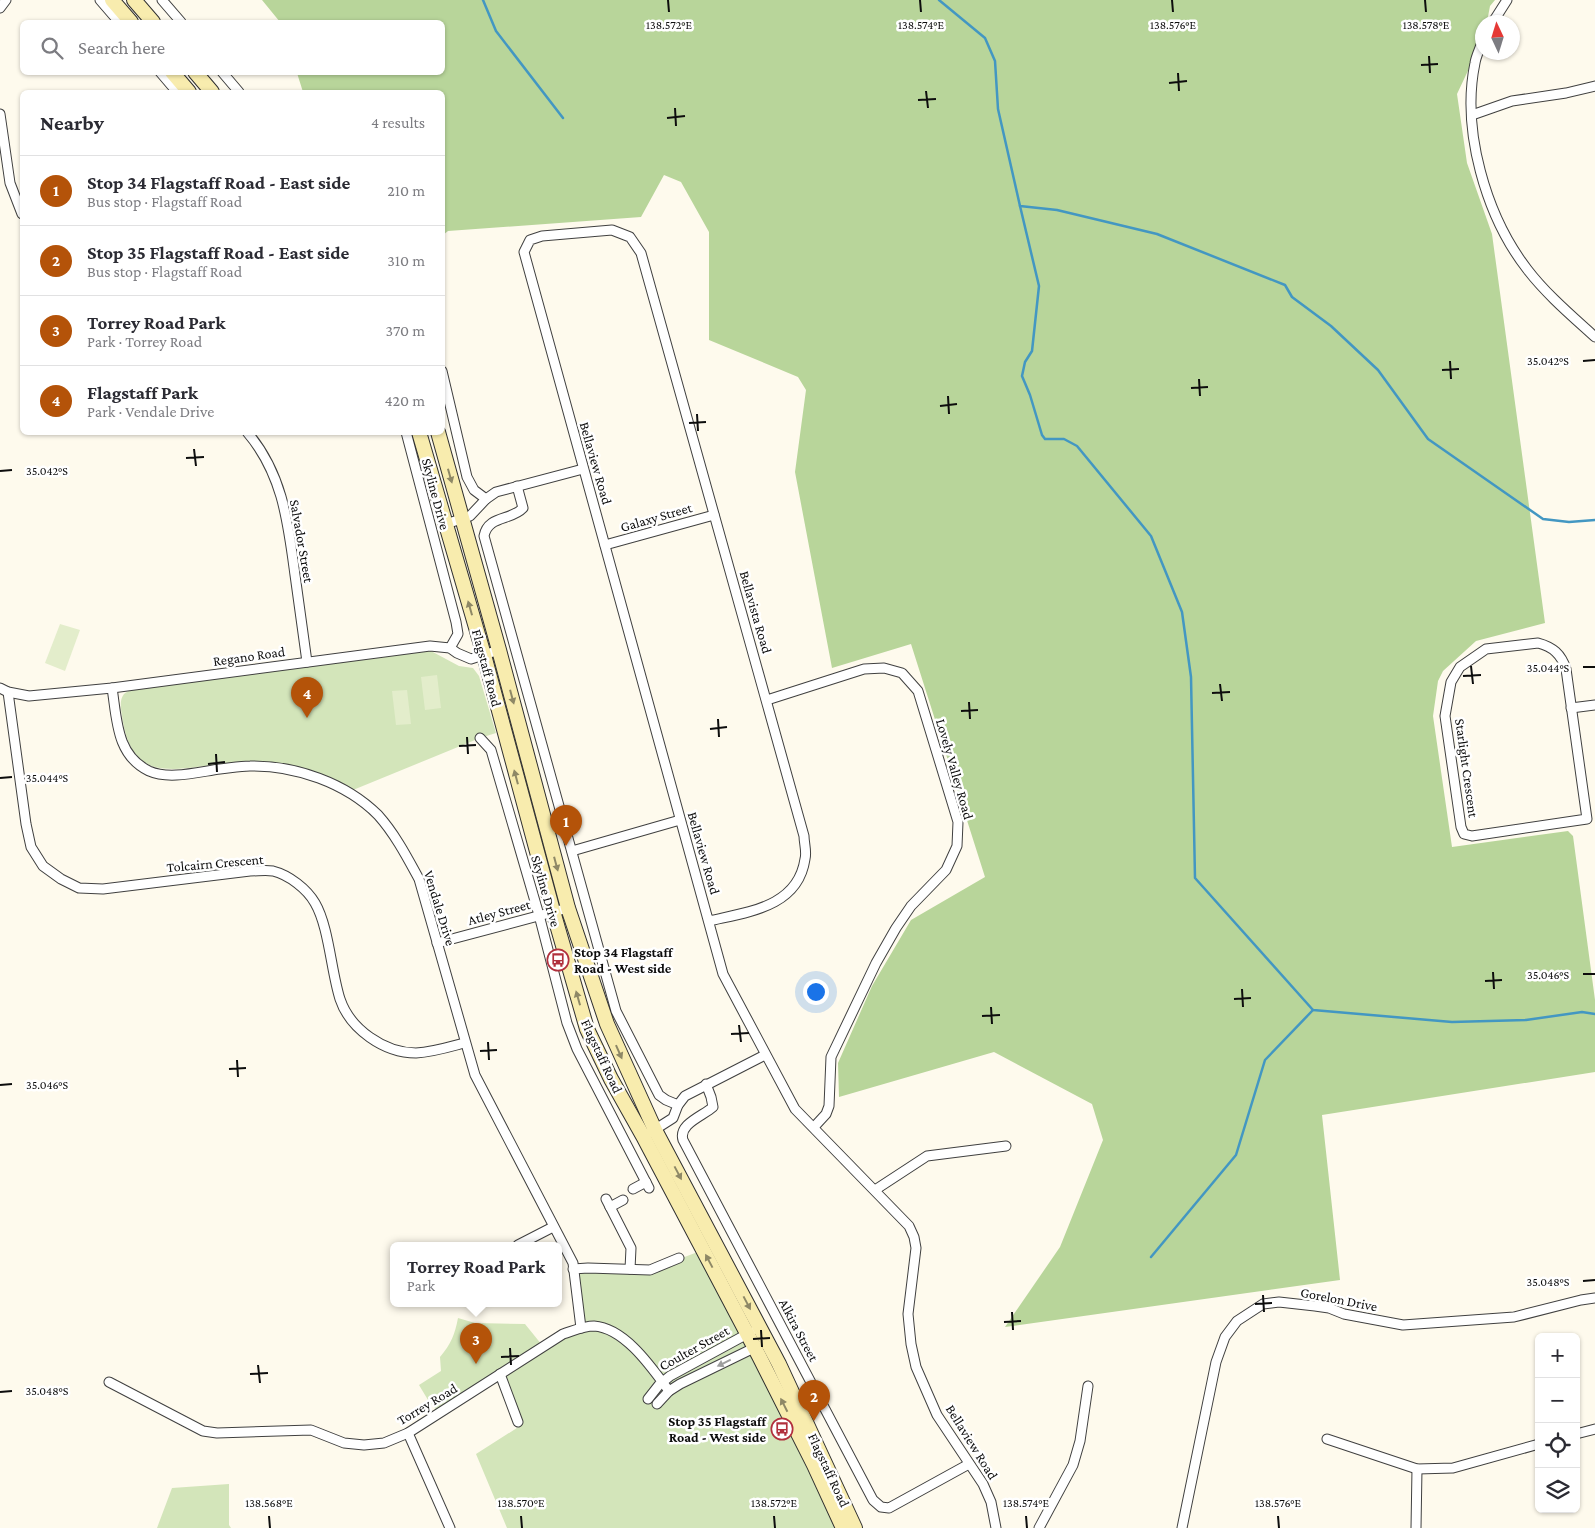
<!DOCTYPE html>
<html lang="en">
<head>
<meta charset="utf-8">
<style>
  :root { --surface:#fff; --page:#f7f7f7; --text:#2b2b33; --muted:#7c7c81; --line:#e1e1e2; --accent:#b45309 }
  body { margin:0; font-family:"Crimson Pro",serif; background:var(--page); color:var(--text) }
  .controls { position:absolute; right:15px; bottom:15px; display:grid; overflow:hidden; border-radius:8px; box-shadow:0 1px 4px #0004 }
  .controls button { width:45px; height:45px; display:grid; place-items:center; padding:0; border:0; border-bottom:1px solid var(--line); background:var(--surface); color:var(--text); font:25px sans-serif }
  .compass { position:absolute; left:1475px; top:15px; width:45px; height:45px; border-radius:50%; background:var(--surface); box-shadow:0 1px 4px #0004; rotate:356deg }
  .you { position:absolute; left:815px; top:991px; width:18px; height:18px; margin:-12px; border:4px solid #fff; border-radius:50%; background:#1a73e8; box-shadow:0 0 0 8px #1a73e833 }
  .badge { display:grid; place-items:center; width:32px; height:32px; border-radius:50%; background:var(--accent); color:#fff; font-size:16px; font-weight:700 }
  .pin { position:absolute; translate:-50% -41px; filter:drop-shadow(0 1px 2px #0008) }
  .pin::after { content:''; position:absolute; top:26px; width:18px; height:15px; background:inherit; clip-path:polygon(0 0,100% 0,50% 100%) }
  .popup { position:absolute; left:390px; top:1242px; width:172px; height:65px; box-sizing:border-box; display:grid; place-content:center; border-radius:8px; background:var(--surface); filter:drop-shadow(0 1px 4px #0005); font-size:16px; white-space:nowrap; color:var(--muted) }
  .popup b { font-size:19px; color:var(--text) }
  .popup::after { content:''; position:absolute; left:50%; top:100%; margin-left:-10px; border:10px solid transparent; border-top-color:var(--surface) }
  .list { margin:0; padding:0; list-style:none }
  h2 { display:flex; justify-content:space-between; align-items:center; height:65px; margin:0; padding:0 20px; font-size:21px }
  h2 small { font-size:16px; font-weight:400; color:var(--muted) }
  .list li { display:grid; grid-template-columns:32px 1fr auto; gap:15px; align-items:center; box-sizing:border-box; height:70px; padding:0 20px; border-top:1px solid var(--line) }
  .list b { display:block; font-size:19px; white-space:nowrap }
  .list p { margin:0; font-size:16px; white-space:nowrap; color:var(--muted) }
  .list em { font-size:16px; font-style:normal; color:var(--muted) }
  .icon { flex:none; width:28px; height:28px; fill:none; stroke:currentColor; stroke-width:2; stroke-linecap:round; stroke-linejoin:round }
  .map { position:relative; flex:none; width:1595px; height:1528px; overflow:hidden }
  .search { position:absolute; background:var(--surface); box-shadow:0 1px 4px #0004; left:20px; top:20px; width:425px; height:55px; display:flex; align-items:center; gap:12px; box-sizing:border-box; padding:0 18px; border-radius:8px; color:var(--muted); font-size:19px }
  .panel { position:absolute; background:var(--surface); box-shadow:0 1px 4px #0004; left:20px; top:90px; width:425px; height:345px; border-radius:8px }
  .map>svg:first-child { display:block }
  .green { fill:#d3e5ba }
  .forest { fill:#b8d59a }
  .pitch { fill:#e3edcb }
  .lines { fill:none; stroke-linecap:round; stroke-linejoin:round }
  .stream { stroke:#4397c2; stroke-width:2.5 }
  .minor-casing { stroke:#404040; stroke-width:11 }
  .secondary-casing { stroke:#2f2f2f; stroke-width:16 }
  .minor { stroke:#fff; stroke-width:9 }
  .secondary { stroke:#f8ecae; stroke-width:14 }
  .oneway { fill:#8e8866 }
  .oneway2 { fill:#9e9e9e }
  .ticks { fill:none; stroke:#0d0d0d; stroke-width:2 }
  .labels { text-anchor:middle; stroke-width:5; stroke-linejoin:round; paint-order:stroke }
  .street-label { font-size:14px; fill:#0d0d0d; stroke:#fff }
  .poi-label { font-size:14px; font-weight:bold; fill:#0d0d0d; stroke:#fff; text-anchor:start }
  .ticks-label { font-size:12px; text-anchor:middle; fill:#0d0d0d; stroke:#fff; stroke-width:5; stroke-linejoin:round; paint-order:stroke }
</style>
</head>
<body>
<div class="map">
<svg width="1595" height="1528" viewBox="0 0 1595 1528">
  <rect width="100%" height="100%" fill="#fefaed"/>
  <g class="green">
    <path d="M431,651L459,666L473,668L479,676L496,733L480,738L353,790C307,765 272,758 220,764C199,766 176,772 155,767C132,761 125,737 122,716C121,709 119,700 124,694C126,692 129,691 131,690Z"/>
    <polygon points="703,1250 843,1528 507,1528 476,1454 520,1426 500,1374 581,1328 573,1269 650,1270"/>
    <path d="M458,1318L475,1323L525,1324L542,1345L438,1412L428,1400L419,1385L441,1371L440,1357C451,1344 455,1334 458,1318Z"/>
    <polygon points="229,1484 229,1525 231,1528 157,1528 172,1488"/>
  </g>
  <polygon class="forest" points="262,0 1495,0 1490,6 1487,22 1482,22 1482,41 1457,94 1467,163 1492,234 1545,623 1476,641 1443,671 1438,681 1433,716 1452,847 1568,831 1573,836 1595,1000 1595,1072 1322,1115 1340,1280 1005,1327 1060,1247 1103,1140 1092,1104 994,1052 839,1097 838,1063 872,986 911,920 985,877 911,644 832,668 795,472 806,390 798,377 709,340 709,232 681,182 664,175 641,217 448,231 443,235 442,92 303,92 297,73 442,72 442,22 280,22"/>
  <g class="pitch">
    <polygon points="60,624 80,630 65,671 45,663"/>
    <polygon points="437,675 441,708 425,710 421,677"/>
    <polygon points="407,690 411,724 396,725 392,691"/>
  </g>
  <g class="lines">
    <g class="stream">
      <polyline points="483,0 496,31 563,118"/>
      <polyline points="939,0 985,38 995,61 998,109 1020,206 1057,210 1157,234 1285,285 1292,297 1331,326 1378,370 1428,439 1543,519 1569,522 1595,520"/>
      <polyline points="1020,206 1039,286 1032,351 1025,362 1022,376 1030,395 1042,435 1045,439 1064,439 1077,446 1151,536 1182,612 1191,677 1195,878 1313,1010 1452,1022 1526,1020 1582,1012 1595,1014"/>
      <polyline points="1151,1257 1236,1155 1265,1060 1313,1010"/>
    </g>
    <g class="minor-casing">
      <g id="minor">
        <polyline points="100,0 119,22"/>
        <polyline points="162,0 181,22"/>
        <polyline points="0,8 6,0"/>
        <polyline points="1493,22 1507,0"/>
        <path d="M1482,42C1480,49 1476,56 1475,63C1461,130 1486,216 1527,269C1546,294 1572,316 1595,337"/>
        <polyline points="160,72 177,92"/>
        <polyline points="222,72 239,92"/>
        <polyline points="0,114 10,183 22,214"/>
        <polyline points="1472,115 1512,101 1566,93 1595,86"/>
        <polyline points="442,371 467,477 474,490 486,499"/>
        <path d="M247,432C283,474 288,523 295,575C299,604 303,633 307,662"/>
        <polyline points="406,432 456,622 458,634 450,648"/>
        <path d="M517,486L523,508C511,521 488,515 484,536L616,1011L659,1095L666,1100L678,1105"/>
        <polyline points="446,524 470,516 486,499 496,492 583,469"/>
        <polyline points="605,545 714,515"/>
        <path d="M1538,643C1553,647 1561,654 1566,669L1587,819L1472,836L1464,834L1461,827L1445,716L1451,682L1460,667L1486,649Z"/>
        <polyline points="0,688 8,692 29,696 112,688 430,646 450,648 457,653 471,659 499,650"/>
        <path d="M112,688C117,719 116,755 149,771C169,780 198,772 220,769C230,768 240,766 250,766C295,765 346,783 378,815C395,834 407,857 419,879L475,1075L573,1263L581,1328"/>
        <path d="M8,692L26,824L31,847L43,866L61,879L79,888L103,889L250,871C258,871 266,870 273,871C289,875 307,889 315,903C329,927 331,971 340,999C350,1029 384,1053 416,1053C433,1052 449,1047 464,1043"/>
        <polyline points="767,700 864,669 884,668 902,673 918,691 958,822 957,846 946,870 911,906 896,928 876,963 831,1057 829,1106 826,1114 814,1127"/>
        <polyline points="1571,708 1595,705"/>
        <polyline points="480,738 491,750 539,915 567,1023 577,1049 649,1188"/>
        <polyline points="572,851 680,820"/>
        <path d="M709,921C748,912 798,907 805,859C807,852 804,843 804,836L641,253L630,237L612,230L542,236L530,240L524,252L723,974L795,1109L909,1226L914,1237L916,1248L908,1314L911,1344L916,1367L937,1415L983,1484L991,1502L996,1528"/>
        <polyline points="437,943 568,908"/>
        <path d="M706,1084L711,1097L713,1107C703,1116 678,1124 683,1140L873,1500L881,1507L889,1508L969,1464"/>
        <polyline points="651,1132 673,1118 678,1105 685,1096 765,1055"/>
        <polyline points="633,1189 646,1182"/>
        <polyline points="875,1190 927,1156 1006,1146"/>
        <polyline points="606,1199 631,1248 630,1269"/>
        <polyline points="610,1207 623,1200"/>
        <polyline points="518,1245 553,1227"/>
        <polyline points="573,1269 588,1268 650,1270 679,1258"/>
        <polyline points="500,1374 518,1422"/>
        <path d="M109,1382L203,1431L217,1433L311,1430L344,1443L364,1445L384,1443L408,1433L563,1334C573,1331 583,1326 594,1326C625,1328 652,1368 669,1391"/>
        <polyline points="648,1399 659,1385 670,1376 751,1332"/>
        <polyline points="657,1404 669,1391 680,1384 758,1346"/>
        <polyline points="408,1433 450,1528"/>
        <polyline points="1576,1434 1595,1429"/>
        <polyline points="1327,1439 1417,1469 1453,1468 1539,1444"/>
        <polyline points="1039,1528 1073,1465 1080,1441 1088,1386"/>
        <polyline points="1182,1528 1216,1362 1225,1337 1237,1321 1263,1304 1279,1302 1315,1306 1329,1308 1344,1314 1403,1325 1514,1317 1581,1300 1595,1298"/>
        <polyline points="1416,1528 1417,1469"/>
      </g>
    </g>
    <g class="secondary-casing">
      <g id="secondary">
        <polyline points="112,0 131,22"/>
        <polyline points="134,0 153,22"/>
        <polyline points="172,72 189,92"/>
        <polyline points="195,72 212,92"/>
        <polyline points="419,432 484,655 553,911 587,1029 611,1079 643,1136 759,1356 814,1465 843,1528"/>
        <polyline points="438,432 499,650 568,908 607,1024 655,1130 779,1364 855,1528"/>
      </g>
    </g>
    <use href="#minor" class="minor"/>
    <use href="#secondary" class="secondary"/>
  </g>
  <defs><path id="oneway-solid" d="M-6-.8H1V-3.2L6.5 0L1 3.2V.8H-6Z" transform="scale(1.25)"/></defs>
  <g class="oneway">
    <use href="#oneway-solid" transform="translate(450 476) rotate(74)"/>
    <use href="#oneway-solid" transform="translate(470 608) rotate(-106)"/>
    <use href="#oneway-solid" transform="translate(512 697) rotate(75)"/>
    <use href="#oneway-solid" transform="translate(516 777) rotate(-105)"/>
    <use href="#oneway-solid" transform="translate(556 864) rotate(75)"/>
    <use href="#oneway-solid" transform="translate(578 998) rotate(-106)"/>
    <use href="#oneway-solid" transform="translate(619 1052) rotate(66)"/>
    <use href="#oneway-solid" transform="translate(678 1173) rotate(62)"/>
    <use href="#oneway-solid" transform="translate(709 1261) rotate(-118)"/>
    <use href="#oneway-solid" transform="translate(747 1303) rotate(62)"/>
    <use href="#oneway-solid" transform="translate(784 1405) rotate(-117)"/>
  </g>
  <use class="oneway2" href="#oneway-solid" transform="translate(724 1363) rotate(154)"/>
  <path class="ticks" d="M668,0L669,12M920,0L921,12M1172,0L1173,12M1425,0L1426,12M1429,56L1430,73M1421,65L1438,64M1178,73L1179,91M1169,83L1187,81M926,91L928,108M918,100L936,99M675,108L676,126M667,118L685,116M1450,361L1451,379M1583,361L1595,360M1442,370L1459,369M1199,379L1200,396M1191,388L1208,387M948,396L949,414M940,406L957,404M697,414L698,431M689,423L706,422M194,449L196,466M186,458L204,457M0,471L12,470M1471,666L1473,684M1583,667H1595M1463,676L1481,675M1220,684L1222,701M1212,693L1230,692M969,702L970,719M961,711L978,710M718,719L719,737M710,729L727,727M467,737L468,754M459,746L476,745M216,754L217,772M208,764L225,762M0,778L12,777M1493,972L1494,989M1583,974H1595M1485,981L1502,980M1242,989L1243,1007M1234,999L1251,998M991,1007L992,1024M982,1016L1000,1015M739,1025L741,1042M731,1034L749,1033M488,1042L489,1060M480,1051L497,1050M237,1060L238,1077M229,1069L246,1068M0,1085L12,1084M1583,1281L1595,1280M1263,1295L1264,1312M1255,1304L1272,1303M1012,1312L1013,1330M1004,1322L1021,1321M761,1330L762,1347M753,1339L770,1338M510,1348L511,1365M501,1357L519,1356M258,1365L260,1383M250,1374L268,1373M0,1392L12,1391M269,1516L270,1528M521,1516L522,1528M774,1516L775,1528M1026,1516L1027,1528M1278,1516L1279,1528"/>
  <defs>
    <g id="bus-ring" transform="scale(1.125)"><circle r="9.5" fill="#fff" stroke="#b1303d" stroke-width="1.5"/><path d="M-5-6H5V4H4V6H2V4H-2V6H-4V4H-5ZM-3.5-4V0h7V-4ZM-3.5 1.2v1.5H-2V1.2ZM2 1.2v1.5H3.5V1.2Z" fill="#b1303d"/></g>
  </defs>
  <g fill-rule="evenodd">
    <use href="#bus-ring" x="558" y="960"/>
    <use href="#bus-ring" x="782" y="1429"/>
  </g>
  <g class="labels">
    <g class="street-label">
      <text transform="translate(596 463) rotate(74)" y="5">Bellaview Road</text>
      <text transform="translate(436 494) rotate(75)" y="5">Skyline Drive</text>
      <text transform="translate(656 517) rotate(-16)" y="5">Galaxy Street</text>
      <text transform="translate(302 541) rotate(80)" y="5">Salvador Street</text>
      <text transform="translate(756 612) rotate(74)" y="5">Bellavista Road</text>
      <text transform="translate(249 656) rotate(-8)" y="5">Regano Road</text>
      <text transform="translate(487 668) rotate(75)" y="5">Flagstaff Road</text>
      <text transform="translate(1467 768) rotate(82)" y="5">Starlight Crescent</text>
      <text transform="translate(955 769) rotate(74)" y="5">Lovely Valley Road</text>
      <text transform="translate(704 853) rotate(74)" y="5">Bellaview Road</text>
      <text transform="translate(215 863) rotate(-5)" y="5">Tolcairn Crescent</text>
      <text transform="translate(546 891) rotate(74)" y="5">Skyline Drive</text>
      <text transform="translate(440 908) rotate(73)" y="5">Vendale Drive</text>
      <text transform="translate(499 912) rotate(-15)" y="5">Atley Street</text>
      <text transform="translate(602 1056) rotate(65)" y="5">Flagstaff Road</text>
      <text transform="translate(1339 1299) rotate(11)" y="5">Gorelon Drive</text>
      <text transform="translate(799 1330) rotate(62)" y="5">Alkira Street</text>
      <text transform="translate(694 1348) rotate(-29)" y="5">Coulter Street</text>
      <text transform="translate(427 1404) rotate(-31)" y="5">Torrey Road</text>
      <text transform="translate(972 1442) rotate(58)" y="5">Bellaview Road</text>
      <text transform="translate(829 1470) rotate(65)" y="5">Flagstaff Road</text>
    </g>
    <g class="poi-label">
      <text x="574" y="957">Stop 34 Flagstaff<tspan x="574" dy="16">Road - West side</tspan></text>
      <text x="766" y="1426" text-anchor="end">Stop 35 Flagstaff<tspan x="766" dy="16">Road - West side</tspan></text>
    </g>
  </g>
  <g class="ticks-label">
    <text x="669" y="29">138.572°E</text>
    <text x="921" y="29">138.574°E</text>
    <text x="1173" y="29">138.576°E</text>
    <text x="1426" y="29">138.578°E</text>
    <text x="1548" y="365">35.042°S</text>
    <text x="47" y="475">35.042°S</text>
    <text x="1548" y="672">35.044°S</text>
    <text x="47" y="782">35.044°S</text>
    <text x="1548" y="979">35.046°S</text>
    <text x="47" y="1089">35.046°S</text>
    <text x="1548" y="1286">35.048°S</text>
    <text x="47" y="1395">35.048°S</text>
    <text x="269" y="1507">138.568°E</text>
    <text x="521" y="1507">138.570°E</text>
    <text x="774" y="1507">138.572°E</text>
    <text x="1026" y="1507">138.574°E</text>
    <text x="1278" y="1507">138.576°E</text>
  </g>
</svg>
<div class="controls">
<button>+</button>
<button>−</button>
<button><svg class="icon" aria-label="locate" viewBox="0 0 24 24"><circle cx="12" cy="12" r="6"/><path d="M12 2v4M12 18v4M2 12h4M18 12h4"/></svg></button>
<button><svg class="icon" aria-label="layers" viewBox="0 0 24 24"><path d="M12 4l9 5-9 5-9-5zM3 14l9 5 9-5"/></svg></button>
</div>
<svg class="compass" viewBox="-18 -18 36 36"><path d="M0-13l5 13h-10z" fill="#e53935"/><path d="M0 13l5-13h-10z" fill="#7c7c81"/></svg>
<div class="you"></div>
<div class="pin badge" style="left:566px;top:846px">1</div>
<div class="pin badge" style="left:814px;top:1421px">2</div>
<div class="pin badge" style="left:476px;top:1364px">3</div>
<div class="popup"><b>Torrey Road Park</b>Park</div>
<div class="pin badge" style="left:307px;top:718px">4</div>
<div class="search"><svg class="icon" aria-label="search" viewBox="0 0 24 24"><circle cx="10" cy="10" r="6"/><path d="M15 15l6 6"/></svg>Search here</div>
<section class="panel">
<h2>Nearby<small>4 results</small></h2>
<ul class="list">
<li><span class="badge">1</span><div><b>Stop 34 Flagstaff Road - East side</b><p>Bus stop · Flagstaff Road</p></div><em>210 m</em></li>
<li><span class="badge">2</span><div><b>Stop 35 Flagstaff Road - East side</b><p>Bus stop · Flagstaff Road</p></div><em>310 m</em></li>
<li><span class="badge">3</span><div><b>Torrey Road Park</b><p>Park · Torrey Road</p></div><em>370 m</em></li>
<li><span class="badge">4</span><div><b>Flagstaff Park</b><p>Park · Vendale Drive</p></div><em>420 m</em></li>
</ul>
</section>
</div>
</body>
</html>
